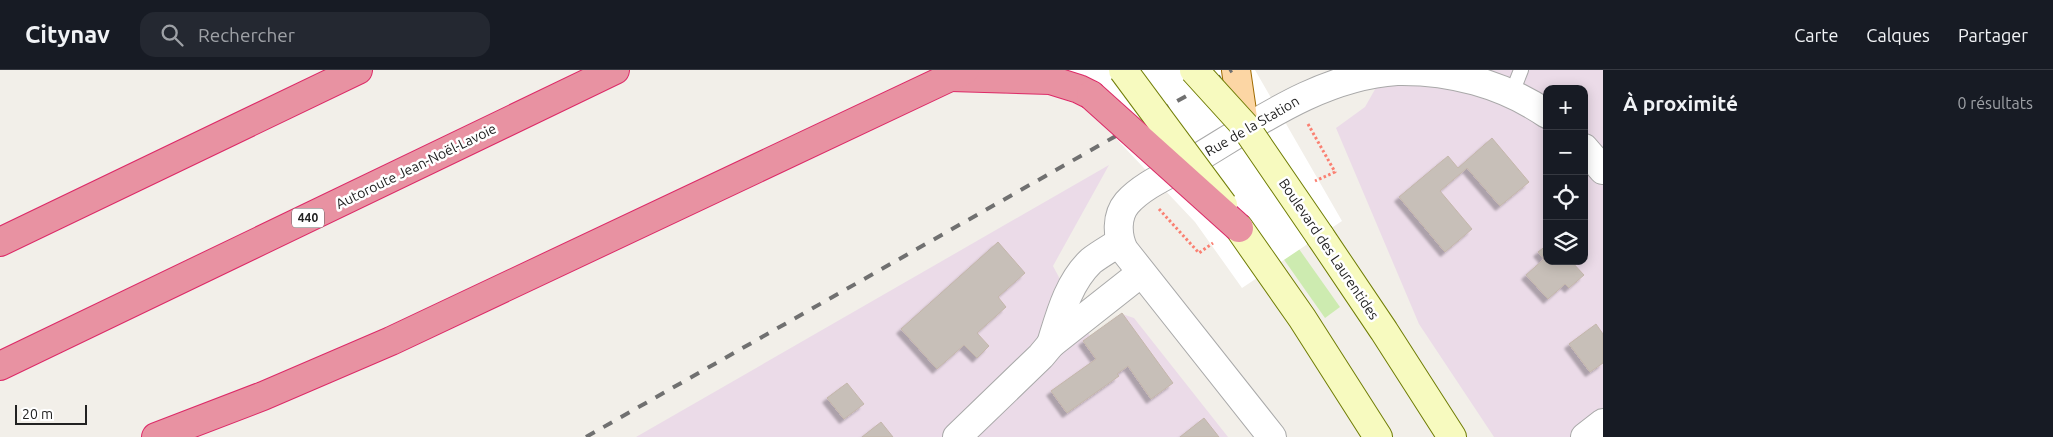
<!DOCTYPE html>
<html lang="fr">
<head>
<meta charset="utf-8">
<style>
  :root { --surface:#171b24; --page:#242831; --text:#f1f3f6; --muted:#9ea1a6; --line:#363941 }
  body { margin:0; font-family:Ubuntu,sans-serif; background:var(--page); color:var(--text) }
  .controls { position:absolute; right:15px; top:15px; display:grid; overflow:hidden; border-radius:10px; box-shadow:0 2px 12px #0003 }
  .controls button { width:45px; height:45px; display:grid; place-items:center; padding:0; border:0; border-bottom:1px solid var(--line); background:var(--surface); color:var(--text); font:25px sans-serif }
  .scale { position:absolute; left:15px; bottom:12px; width:72px; box-sizing:border-box; padding-left:5px; border:2px solid #222; border-top:0; font-size:14px; line-height:18px; white-space:nowrap; color:#222; -webkit-text-stroke:4px #fff; paint-order:stroke }
  .list { margin:0; padding:0; list-style:none }
  h2 { display:flex; justify-content:space-between; align-items:center; height:65px; margin:0; padding:0 20px; font-size:21px }
  h2 small { font-size:16px; font-weight:400; color:var(--muted) }
  .icon { flex:none; width:28px; height:28px; fill:none; stroke:currentColor; stroke-width:2; stroke-linecap:round; stroke-linejoin:round }
  .map { position:relative; flex:none; width:1603px; height:367px; overflow:hidden }
  header { display:flex; align-items:center; gap:30px; box-sizing:border-box; height:70px; padding:0 25px; background:var(--surface); border-bottom:1px solid var(--line) }
  header strong { font-size:24px }
  nav { display:flex; gap:28px; margin-inline-start:auto; font-size:18px }
  .search { width:350px; height:45px; background:var(--page); display:flex; align-items:center; gap:12px; box-sizing:border-box; padding:0 18px; border-radius:15px; color:var(--muted); font-size:19px }
  main { display:flex }
  aside { flex:1; background:var(--surface) }
  .map>svg:first-child { display:block }
  .industrial { fill:#ebdbe8; fill-rule:evenodd }
  .grass { fill:#cdebb0 }
  .pier { fill:#fff }
  .building { fill:#c7bfb8; stroke:#c4b6ab; filter:url(#shadow) }
  .lines { fill:none; stroke-linecap:round; stroke-linejoin:round }
  .service-casing { stroke:#a9a9a9; stroke-width:16 }
  .minor-casing { stroke:#a9a9a9; stroke-width:30 }
  .secondary-casing { stroke:#707d05; stroke-width:30 }
  .primary-casing { stroke:#a06b00; stroke-width:30 }
  .motorway-casing { stroke:#dc2a67; stroke-width:30 }
  .path { stroke:#fa8072; stroke-width:3; stroke-dasharray:2.5 2.5; stroke-linecap:butt }
  .service { stroke:#fff; stroke-width:14 }
  .minor { stroke:#fff; stroke-width:28 }
  .secondary { stroke:#f7fabf; stroke-width:28 }
  .primary { stroke:#fcd6a4; stroke-width:28 }
  .motorway { stroke:#e892a2; stroke-width:28 }
  .rail { stroke:#707070; stroke-width:4; stroke-dasharray:10 10; stroke-linecap:butt }
  .secondary-bridge-casing { stroke:#707d05; stroke-width:30; stroke-linecap:butt }
  .motorway-bridge-casing { stroke:#dc2a67; stroke-width:30; stroke-linecap:butt }
  .secondary-bridge { stroke:#f7fabf; stroke-width:28 }
  .motorway-bridge { stroke:#e892a2; stroke-width:28 }
  .labels { text-anchor:middle; stroke-width:5; stroke-linejoin:round; paint-order:stroke }
  .shield { fill:#fff; stroke:#646464; stroke-width:1 }
  .shield-label { font-size:12px; font-weight:bold; fill:#222 }
  .street-label { font-size:14px; fill:#222; stroke:#fff }
</style>
</head>
<body>
<header>
<strong>Citynav</strong>
<div class="search"><svg class="icon" aria-label="search" viewBox="0 0 24 24"><circle cx="10" cy="10" r="6"/><path d="M15 15l6 6"/></svg>Rechercher</div>
<nav><a>Carte</a><a>Calques</a><a>Partager</a></nav>
</header>
<main>
<div class="map">
<svg width="1603" height="367" viewBox="0 0 1603 367">
  <defs>
    <filter id="shadow"><feDropShadow dx="-4.5" dy="4.5" stdDeviation="1" flood-color="#0004"/></filter>
  </defs>
  <rect width="100%" height="100%" fill="#f2efe9"/>
  <g class="industrial">
    <path d="M1386,0H1603V367H1494L1419,254L1336,58L1365,37ZM1547,19H1584V191H1547Z"/>
    <polygon points="1109,95 1053,196 1091,268 1122,244 1134,248 1228,367 636,367"/>
  </g>
  <polygon class="grass" points="1270,138 1340,237 1325,248 1254,147"/>
  <polygon class="pier" points="1021,0 1255,0 1342,151 1242,218 1195,152 1108,60 1089,42 1076,34 1048,24 1019,22 1005,24"/>
  <g class="building">
    <polygon points="1492,68 1529,112 1500,136 1467,98 1440,121 1472,159 1445,182 1399,127 1448,86 1458,98"/>
    <polygon points="998,172 1025,203 998,227 1006,237 977,263 989,276 977,288 964,275 937,299 901,259"/>
    <polygon points="1547,175 1547,191 1571,191 1584,205 1569,218 1565,214 1548,229 1526,205 1544,189 1538,182"/>
    <polygon points="1122,243 1173,313 1151,329 1128,296 1117,304 1119,306 1067,343 1051,321 1096,289 1083,271"/>
    <polygon points="1596,254 1603,264 1603,293 1590,302 1569,274"/>
    <polygon points="847,313 864,334 844,349 827,328"/>
    <polygon points="1204,348 1219,367 1180,367"/>
    <polygon points="881,352 893,367 862,367"/>
  </g>
  <g class="lines">
    <g class="service-casing">
      <polyline id="service" points="1512,23 1521,0"/>
    </g>
    <g class="minor-casing">
      <g id="minor">
        <polyline points="1584,78 1603,100"/>
        <path d="M1051,274C1060,245 1068,213 1091,191C1100,184 1111,178 1120,172"/>
        <polyline points="957,367 1041,286 1051,274 1141,203"/>
        <path d="M1272,367L1124,180C1117,166 1116,146 1127,133C1143,115 1170,104 1191,92C1255,54 1320,6 1397,1C1450,0 1503,14 1547,44"/>
        <polyline points="1585,367 1603,353"/>
      </g>
    </g>
    <g class="secondary-casing">
      <g id="secondary">
        <polyline points="1239,158 1302,248 1378,367"/>
        <polyline points="1320,166 1384,261 1452,367"/>
      </g>
    </g>
    <g class="primary-casing">
      <polyline id="primary" points="1236,0 1244,55"/>
    </g>
    <g class="motorway-casing">
      <g id="motorway">
        <polyline points="951,7 1050,10 1079,19 1091,25"/>
        <polyline points="0,172 358,0"/>
        <polyline points="0,296 615,0"/>
        <polyline points="156,367 263,326 391,271 965,0"/>
      </g>
    </g>
    <g class="path">
      <polyline points="1308,54 1335,102 1315,111"/>
      <polyline points="1159,139 1199,183 1213,173"/>
    </g>
    <use href="#service" class="service"/>
    <use href="#minor" class="minor"/>
    <use href="#secondary" class="secondary"/>
    <use href="#primary" class="primary"/>
    <use href="#motorway" class="motorway"/>
    <polyline class="rail" points="586,367 1232,0"/>
    <g class="secondary-bridge-casing">
      <g id="secondary-bridge">
        <polyline points="1123,0 1223,135"/>
        <polyline points="1194,0 1244,55 1320,166"/>
      </g>
    </g>
    <g class="motorway-bridge-casing">
      <polyline id="motorway-bridge" points="1091,25 1239,158"/>
    </g>
    <use href="#secondary-bridge" class="secondary-bridge"/>
    <use href="#motorway-bridge" class="motorway-bridge"/>
  </g>
  <g class="labels">
    <rect class="shield" x="292" y="138.5" width="32" height="19" rx="4"/>
    <g class="shield-label">
      <text x="308" y="152">440</text>
    </g>
    <g class="street-label">
      <text transform="translate(1252 56) rotate(-30)" y="5">Rue de la Station</text>
      <text transform="translate(416 96) rotate(-26)" y="5">Autoroute Jean-Noël-Lavoie</text>
      <text transform="translate(1329 179) rotate(56)" y="5">Boulevard des Laurentides</text>
    </g>
  </g>
</svg>
<div class="controls">
<button>+</button>
<button>−</button>
<button><svg class="icon" aria-label="locate" viewBox="0 0 24 24"><circle cx="12" cy="12" r="6"/><path d="M12 2v4M12 18v4M2 12h4M18 12h4"/></svg></button>
<button><svg class="icon" aria-label="layers" viewBox="0 0 24 24"><path d="M12 4l9 5-9 5-9-5zM3 14l9 5 9-5"/></svg></button>
</div>
<div class="scale">20 m</div>
</div>
<aside>
<h2>À proximité<small>0 résultats</small></h2>
<ul class="list">
</ul>
</aside>
</main>
</body>
</html>
